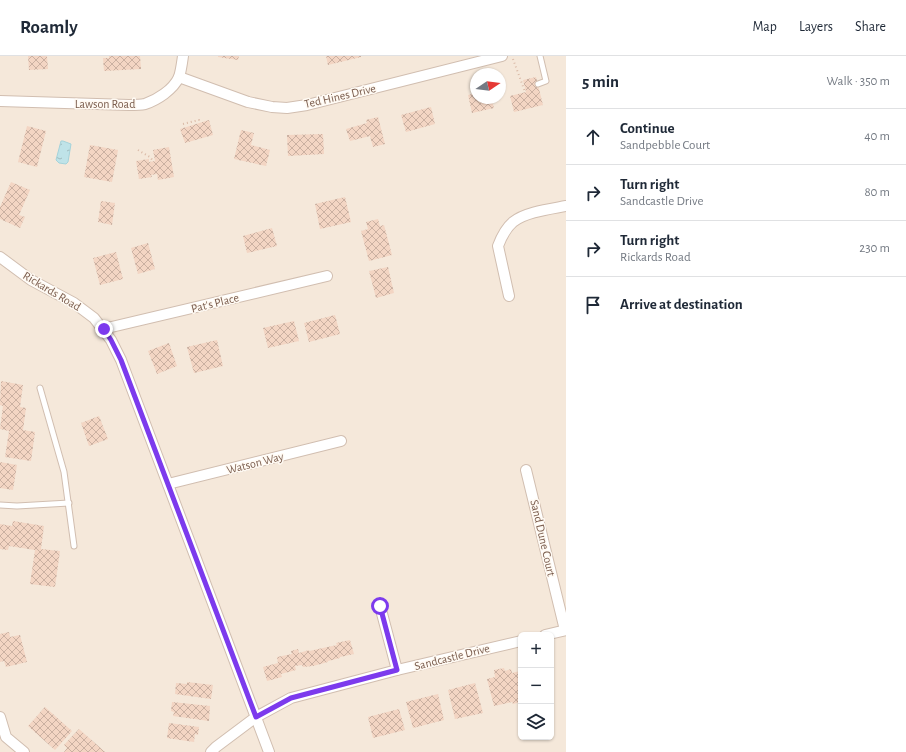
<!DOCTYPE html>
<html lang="en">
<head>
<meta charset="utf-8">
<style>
  :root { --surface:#fff; --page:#f6f6f7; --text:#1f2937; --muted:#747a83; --line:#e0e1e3 }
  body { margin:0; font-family:"Alegreya Sans",sans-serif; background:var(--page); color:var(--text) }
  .controls { position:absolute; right:12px; bottom:12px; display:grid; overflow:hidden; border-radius:6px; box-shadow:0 1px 3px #0004 }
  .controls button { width:36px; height:36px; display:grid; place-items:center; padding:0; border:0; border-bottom:1px solid var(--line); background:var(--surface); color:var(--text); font:20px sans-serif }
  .compass { position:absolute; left:470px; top:12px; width:36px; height:36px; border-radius:50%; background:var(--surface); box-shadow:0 1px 3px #0004; rotate:77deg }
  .stop { position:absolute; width:12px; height:12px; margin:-9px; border:3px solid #7c3aed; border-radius:50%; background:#fff }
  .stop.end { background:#7c3aed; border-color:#fff; box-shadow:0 1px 4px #0008 }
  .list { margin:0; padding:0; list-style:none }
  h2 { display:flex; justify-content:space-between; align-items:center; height:52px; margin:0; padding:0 16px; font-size:17px }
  h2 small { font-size:13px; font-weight:400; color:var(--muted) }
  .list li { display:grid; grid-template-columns:26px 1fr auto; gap:12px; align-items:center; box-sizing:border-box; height:56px; padding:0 16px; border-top:1px solid var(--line) }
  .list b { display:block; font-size:15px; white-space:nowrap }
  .list p { margin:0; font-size:13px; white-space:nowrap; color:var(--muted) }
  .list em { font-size:13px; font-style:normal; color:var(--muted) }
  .icon { flex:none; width:22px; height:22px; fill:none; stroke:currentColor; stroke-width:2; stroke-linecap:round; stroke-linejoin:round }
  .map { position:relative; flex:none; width:566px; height:696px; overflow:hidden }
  header { display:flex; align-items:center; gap:24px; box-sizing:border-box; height:56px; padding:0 20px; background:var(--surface); border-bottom:1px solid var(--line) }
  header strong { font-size:19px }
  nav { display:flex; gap:22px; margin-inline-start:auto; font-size:14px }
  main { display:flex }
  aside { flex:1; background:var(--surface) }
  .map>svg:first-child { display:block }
  .residential { fill:#f5e8da; fill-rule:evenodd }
  .water { fill:url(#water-ripples); stroke:#a5d3da }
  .building { fill:url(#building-cross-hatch) }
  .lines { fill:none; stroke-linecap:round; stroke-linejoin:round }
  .lane-casing { stroke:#d1beb0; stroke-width:7 }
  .street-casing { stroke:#d1beb0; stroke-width:12 }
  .path { stroke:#d9b8a5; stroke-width:2; stroke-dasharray:1 3; stroke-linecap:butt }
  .lane { stroke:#fff; stroke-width:5 }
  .street { stroke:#fff; stroke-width:10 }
  .route { stroke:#7c3aed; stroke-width:5 }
  .labels { text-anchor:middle; stroke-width:3; stroke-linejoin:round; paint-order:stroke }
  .street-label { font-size:12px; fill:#7a5c4d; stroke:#fffaf3 }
</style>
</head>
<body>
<header>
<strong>Roamly</strong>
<nav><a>Map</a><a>Layers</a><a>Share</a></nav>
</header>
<main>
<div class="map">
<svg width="566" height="696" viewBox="0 0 566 696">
  <defs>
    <pattern id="water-ripples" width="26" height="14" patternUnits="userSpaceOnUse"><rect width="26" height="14" fill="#bfe3e8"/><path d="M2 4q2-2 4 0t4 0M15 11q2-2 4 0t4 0" fill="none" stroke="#a0bbbe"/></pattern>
    <pattern id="building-cross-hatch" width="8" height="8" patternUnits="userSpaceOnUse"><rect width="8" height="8" fill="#f3d5c3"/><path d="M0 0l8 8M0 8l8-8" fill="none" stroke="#cab0a1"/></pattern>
  </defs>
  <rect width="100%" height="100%" fill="#fdf6ec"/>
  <path class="residential" d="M0,0H566V696H0ZM476,18H500V42H476ZM521,579H551V681H521Z"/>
  <polygon class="water" points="61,85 63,85 71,88 68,106 66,108 59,107 56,104"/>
  <g class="building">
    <polygon points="28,0 47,0 48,13 29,14"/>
    <polygon points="109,0 140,0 141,13 104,15 103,2 109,2"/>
    <polygon points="218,0 239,0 238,4 218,1"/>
    <polygon points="326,0 361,0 361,1 328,9"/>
    <polygon points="536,21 543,49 514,56 510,40 526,36 523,24"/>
    <polygon points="476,37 476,42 491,42 494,52 472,57 468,39"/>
    <polygon points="431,51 435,68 406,76 401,59"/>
    <polygon points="378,61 385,88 373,91 370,80 350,85 346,73 367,67 366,64"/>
    <polygon points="209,64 213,79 185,87 180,73"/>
    <polygon points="27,70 46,75 37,111 18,106"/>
    <polygon points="241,74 254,77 251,89 270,94 266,110 234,103"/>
    <polygon points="323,78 324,98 288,100 287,79"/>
    <polygon points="90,89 118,94 112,126 84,121"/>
    <polygon points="169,91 174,121 158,124 157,118 151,119 152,121 139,123 136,105 149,103 149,106 155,105 153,94"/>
    <polygon points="11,126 30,134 19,159 25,161 20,172 0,163 0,151"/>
    <polygon points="345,141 351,166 320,173 315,148"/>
    <polygon points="101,145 115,147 112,169 98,166"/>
    <polygon points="378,163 380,170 384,169 392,199 369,205 361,175 368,173 366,166"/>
    <polygon points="272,172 277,190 247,197 243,180"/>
    <polygon points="148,187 155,213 138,218 131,192"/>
    <polygon points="116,196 123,223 100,229 93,202"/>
    <polygon points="388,211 394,237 376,242 369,215"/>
    <polygon points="335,259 340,278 309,286 304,267"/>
    <polygon points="294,265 299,285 268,292 263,272"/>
    <polygon points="217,284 223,310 194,317 187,291"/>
    <polygon points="169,287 177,310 157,318 148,295"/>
    <polygon points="1,325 23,329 20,351 26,352 23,374 35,376 31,405 5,401 9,375 0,373 3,350 0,349"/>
    <polygon points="99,360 108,383 89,390 81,367"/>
    <polygon points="0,406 17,409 13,434 0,432"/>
    <polygon points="13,465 44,470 41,493 60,495 55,531 30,528 35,494 9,490 8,494 0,493 0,468 12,470"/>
    <polygon points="9,576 10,581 20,579 27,606 6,611 4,605 0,606 0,578"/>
    <polygon points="350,584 354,598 340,601 340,602 328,605 328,606 313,610 303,611 302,609 295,610 296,614 281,618 282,621 267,625 263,611 278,607 277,601 292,598 291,595 298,593 299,597 309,594 309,595 337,589 336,587"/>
    <polygon points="518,608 521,608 521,646 513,648 512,646 494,650 487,623 495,621 494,614 504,612 505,615 511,613 512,617 520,615"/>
    <polygon points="187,626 213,629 211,643 175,638 176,627 187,628"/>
    <polygon points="475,627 483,657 455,663 448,634"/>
    <polygon points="438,638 444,664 413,672 406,646"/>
    <polygon points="172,646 210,650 209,665 173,660 174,656 171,655"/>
    <polygon points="45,651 72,675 55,694 28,670"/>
    <polygon points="399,653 405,674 373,682 368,661"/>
    <polygon points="169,667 199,671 198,679 195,678 194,686 167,682"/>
    <polygon points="79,673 105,696 64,696 67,692 64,689"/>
  </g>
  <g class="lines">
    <g class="lane-casing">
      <g id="lane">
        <polyline points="538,28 546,25 540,0"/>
        <polyline points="40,332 64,416 74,490"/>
        <polyline points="0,449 17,450 69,447"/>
      </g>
    </g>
    <g class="street-casing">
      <g id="street">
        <polyline points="179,21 248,46 272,51 287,52 307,49 502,0"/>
        <path d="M0,45L129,49C134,49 140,49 145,48C157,44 173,34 179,21C181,15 182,7 183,0"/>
        <polyline points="0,201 31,224 74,247 94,262 111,284 121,304 269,696"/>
        <path d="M509,240L498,190C501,182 506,172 513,166C525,156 550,153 566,150"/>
        <polyline points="103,273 327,220"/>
        <polyline points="526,414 565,574"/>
        <polyline points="168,428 341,385"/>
        <polyline points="380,550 397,614"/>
        <polyline points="545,579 566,574"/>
        <polyline points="0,661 6,681 24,696"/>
        <polyline points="211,696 216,691 256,661 291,642 397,614 521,585"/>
      </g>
    </g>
    <g class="path">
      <polyline points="513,3 525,36"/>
      <polyline points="183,68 199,64 200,67"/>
      <polyline points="138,94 150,101 153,105"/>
    </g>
    <use href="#lane" class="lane"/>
    <use href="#street" class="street"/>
  </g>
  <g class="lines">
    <polyline class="route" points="104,273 111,284 121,304 256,661 291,642 397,614 380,550"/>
  </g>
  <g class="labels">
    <g class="street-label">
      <text transform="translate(340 40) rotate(-13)" y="4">Ted Hines Drive</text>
      <text x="105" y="52">Lawson Road</text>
      <text transform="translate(52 235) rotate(31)" y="4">Rickards Road</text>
      <text transform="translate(215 247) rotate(-14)" y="4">Pat's Place</text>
      <text transform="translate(255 407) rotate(-14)" y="4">Watson Way</text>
      <text transform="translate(543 482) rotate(77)" y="4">Sand Dune Court</text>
      <text transform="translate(452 601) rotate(-14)" y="4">Sandcastle Drive</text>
    </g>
  </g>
</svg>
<div class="controls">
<button>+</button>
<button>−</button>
<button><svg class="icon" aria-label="layers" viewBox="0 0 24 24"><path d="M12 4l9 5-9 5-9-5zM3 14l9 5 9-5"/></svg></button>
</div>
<svg class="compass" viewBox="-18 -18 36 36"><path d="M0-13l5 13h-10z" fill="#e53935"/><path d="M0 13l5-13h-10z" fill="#747a83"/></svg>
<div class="stop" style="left:380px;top:550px"></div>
<div class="stop end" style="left:104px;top:273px"></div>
</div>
<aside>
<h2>5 min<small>Walk · 350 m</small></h2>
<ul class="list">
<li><svg class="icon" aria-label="ahead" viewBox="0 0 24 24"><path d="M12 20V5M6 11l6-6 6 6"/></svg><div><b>Continue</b><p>Sandpebble Court</p></div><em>40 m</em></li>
<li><svg class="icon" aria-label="right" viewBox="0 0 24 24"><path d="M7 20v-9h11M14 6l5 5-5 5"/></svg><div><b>Turn right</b><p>Sandcastle Drive</p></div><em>80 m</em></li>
<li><svg class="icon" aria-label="right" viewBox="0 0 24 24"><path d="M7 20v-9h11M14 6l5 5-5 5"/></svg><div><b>Turn right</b><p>Rickards Road</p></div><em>230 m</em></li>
<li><svg class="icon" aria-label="arrive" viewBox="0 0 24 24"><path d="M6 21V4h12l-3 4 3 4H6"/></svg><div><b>Arrive at destination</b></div></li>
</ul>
</aside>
</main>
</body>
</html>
